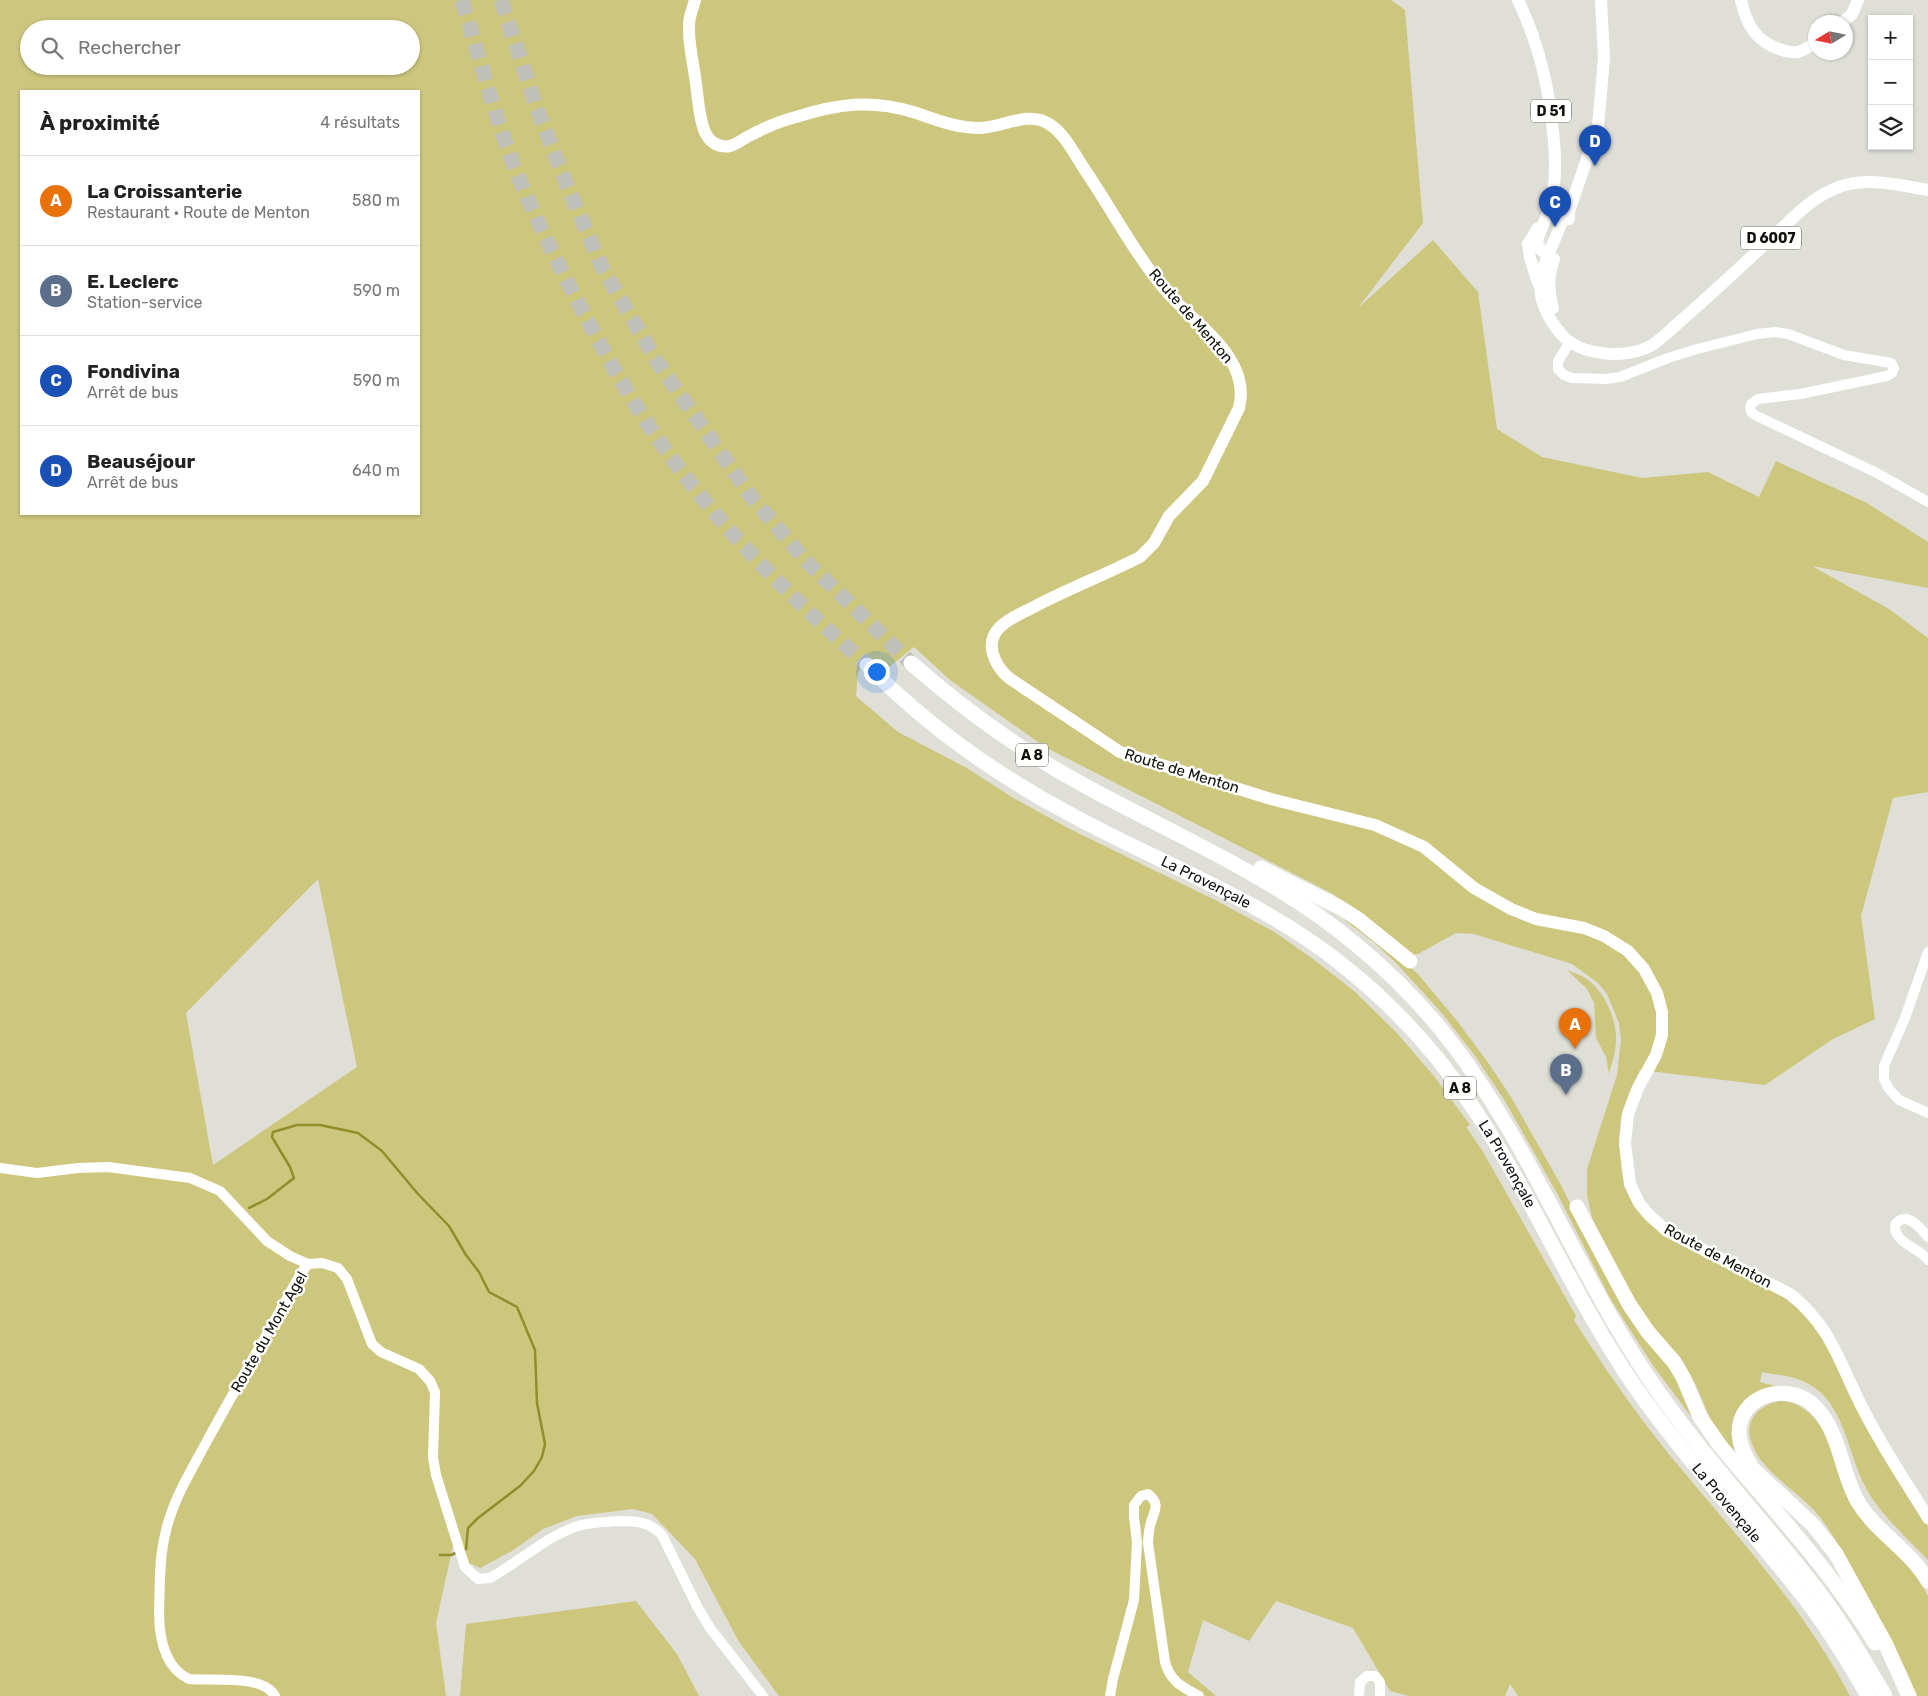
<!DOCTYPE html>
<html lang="fr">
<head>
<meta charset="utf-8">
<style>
  :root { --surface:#fff; --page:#f2f2f2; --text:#222; --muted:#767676; --line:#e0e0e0; --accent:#4c4ac1 }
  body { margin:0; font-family:Rubik,sans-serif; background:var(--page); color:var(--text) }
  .controls { position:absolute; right:15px; top:15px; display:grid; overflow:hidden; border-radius:0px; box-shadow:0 1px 4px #0004 }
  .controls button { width:45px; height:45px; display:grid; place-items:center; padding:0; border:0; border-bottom:1px solid var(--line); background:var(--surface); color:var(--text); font:25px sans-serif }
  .compass { position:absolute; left:1808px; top:15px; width:45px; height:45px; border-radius:50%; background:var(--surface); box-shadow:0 1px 4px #0004; rotate:260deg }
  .you { position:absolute; left:876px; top:671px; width:18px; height:18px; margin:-12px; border:4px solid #fff; border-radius:50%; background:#1a73e8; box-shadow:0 0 0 8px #1a73e833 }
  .badge { display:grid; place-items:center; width:32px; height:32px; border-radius:50%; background:var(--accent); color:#fff; font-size:16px; font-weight:700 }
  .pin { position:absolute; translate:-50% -41px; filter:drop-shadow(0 1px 2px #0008) }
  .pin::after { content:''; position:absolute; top:26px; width:18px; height:15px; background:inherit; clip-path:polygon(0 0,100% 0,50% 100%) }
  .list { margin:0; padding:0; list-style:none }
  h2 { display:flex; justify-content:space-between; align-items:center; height:65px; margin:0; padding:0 20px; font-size:21px }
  h2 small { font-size:16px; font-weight:400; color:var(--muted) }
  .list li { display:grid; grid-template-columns:32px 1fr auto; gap:15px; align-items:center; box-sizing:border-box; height:90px; padding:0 20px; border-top:1px solid var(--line) }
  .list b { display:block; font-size:19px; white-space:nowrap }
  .list p { margin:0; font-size:16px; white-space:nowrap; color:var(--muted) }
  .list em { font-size:16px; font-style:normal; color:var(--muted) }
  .icon { flex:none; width:28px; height:28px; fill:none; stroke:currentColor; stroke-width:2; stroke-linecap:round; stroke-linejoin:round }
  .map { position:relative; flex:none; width:1928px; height:1696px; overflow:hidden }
  .search { position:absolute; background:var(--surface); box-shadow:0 1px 4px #0004; left:20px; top:20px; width:400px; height:55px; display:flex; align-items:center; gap:12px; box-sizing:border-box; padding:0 18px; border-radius:28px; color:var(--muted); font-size:19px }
  .panel { position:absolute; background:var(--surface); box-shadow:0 1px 4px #0004; left:20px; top:90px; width:400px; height:425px; border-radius:0px }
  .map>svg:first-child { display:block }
  .green { fill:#cdc77e; fill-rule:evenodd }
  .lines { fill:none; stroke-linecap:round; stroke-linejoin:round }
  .stream { stroke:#948b29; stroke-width:2.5 }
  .highway-tunnel { stroke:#c0c0ba; stroke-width:15; stroke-dasharray:15 8; stroke-linecap:butt }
  .minor { stroke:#fff; stroke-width:10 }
  .major { stroke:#fff; stroke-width:12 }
  .highway { stroke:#fff; stroke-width:15 }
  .labels { text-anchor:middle; stroke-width:5; stroke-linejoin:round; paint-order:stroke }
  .shield { fill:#fffffe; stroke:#575755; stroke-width:1 }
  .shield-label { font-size:14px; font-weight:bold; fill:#0f0f0d }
  .street-label { font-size:15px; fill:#0f0f0d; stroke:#fffffe }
</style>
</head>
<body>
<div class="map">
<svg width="1928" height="1696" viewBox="0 0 1928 1696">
  <rect width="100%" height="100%" fill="#dfdfd8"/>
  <g class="green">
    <path d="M0,0H1391L1405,10L1423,223L1358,308L1433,240L1478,292L1497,429L1542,457L1642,478L1708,472L1759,497L1776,461L1867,503L1928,542V588L1812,566L1889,609L1928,638V792L1893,798L1861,916L1875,1019L1833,1039L1765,1085L1640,1070L1629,1093L1621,1118L1619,1140L1622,1173L1637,1207L1781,1295L1799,1309L1820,1331L1904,1487L1928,1527V1560C1906,1537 1878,1513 1864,1484C1846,1447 1843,1396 1800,1380C1788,1375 1774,1375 1762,1372L1760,1382L1775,1386C1739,1394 1727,1421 1735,1455L1712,1423L1696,1385L1681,1358L1650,1325L1637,1307L1592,1218L1587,1195V1169L1617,1075L1621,1040L1619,1023L1607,994L1598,983L1572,964L1474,934L1456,933L1418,954L1411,955L1333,894L1045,747L950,680L914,647L884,671L869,657L858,673L856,696L898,732L965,767L1015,799L1070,829L1215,900L1273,931L1313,959L1354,991L1396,1032L1434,1076L1470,1125L1466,1127L1482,1150L1576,1316L1574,1320C1603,1366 1634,1411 1668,1453C1732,1531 1803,1606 1850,1696H1518L1510,1684L1505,1696H1409L1390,1691L1353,1628L1276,1601L1249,1641L1203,1620L1188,1672L1216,1696H779L739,1642L695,1559L652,1514L633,1509L577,1516L543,1529L512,1551L480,1568L469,1563L456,1532L436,1623L446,1696H0ZM29,29H411V66H29ZM21,91H419V514H21ZM318,879L357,1067L213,1165L186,1013Z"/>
    <polygon points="1322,903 1377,939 1418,974 1458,1022 1489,1064 1511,1097 1561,1185 1581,1226 1677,1377 1696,1423 1654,1367 1611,1300 1558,1195 1505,1101 1473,1053 1440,1011 1397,964 1376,944"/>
    <path d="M1567,970C1572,972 1577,974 1582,976C1602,987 1617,1017 1616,1040C1616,1051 1612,1063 1609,1074L1606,1057L1596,1038L1594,1003L1587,989Z"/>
    <path d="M1780,1401C1794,1401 1807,1409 1816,1420C1836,1442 1834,1476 1850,1501C1855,1509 1864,1517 1870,1524C1891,1547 1914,1568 1928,1596V1696H1917C1910,1680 1903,1663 1895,1647C1886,1628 1874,1609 1864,1591C1850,1565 1837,1539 1819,1516C1799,1491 1760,1472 1751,1441C1744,1419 1760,1405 1780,1401Z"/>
    <polygon points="636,1601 677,1654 699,1696 460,1696 466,1624"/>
  </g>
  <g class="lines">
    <g class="stream">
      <polyline points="249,1208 267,1199 294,1178 290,1167 272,1137 273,1132 297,1125 320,1125 358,1133 382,1151 418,1194 449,1226 466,1255 479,1272 489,1292 517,1307 535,1350 537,1403 545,1444 542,1457 534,1471 520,1486 478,1518 468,1528 466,1549 463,1550"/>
      <polyline points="440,1555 451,1555 458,1552"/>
    </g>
    <g class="highway-tunnel">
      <path d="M462,0C478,54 493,110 513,163C535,219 562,272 590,325C618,377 648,429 685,476C738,546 802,607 867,665"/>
      <polyline points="501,0 537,109 568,188 603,269 658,363 750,495 805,560 911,663"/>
    </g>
    <g class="minor">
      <path d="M1570,342L1558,361V369L1564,375L1572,378L1606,379L1620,377L1668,358L1697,349L1757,334L1775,332L1788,334L1844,355L1891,363L1894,368L1892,373L1887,376L1800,394L1758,399L1751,404C1749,412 1752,414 1759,417L1877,473L1928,502"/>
      <polyline points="1928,952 1905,1018 1884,1066 1884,1079 1889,1089 1899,1100 1928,1113"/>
      <path d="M0,1168L37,1173L78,1168L108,1167L190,1178L220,1191L267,1241L290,1256L308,1264L322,1263L338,1268L347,1279L372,1344L381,1352L419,1369L430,1381L435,1392L433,1457L436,1475L465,1567L478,1579L490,1578C519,1562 544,1538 575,1527C588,1522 606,1522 620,1521C637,1521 650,1522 662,1535L698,1608L710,1628L763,1696"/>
      <path d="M1928,1237C1922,1230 1909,1213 1899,1221C1897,1222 1895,1224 1895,1227C1895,1243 1921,1249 1928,1260"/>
      <path d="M275,1696C263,1674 212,1681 189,1679C163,1667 159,1636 159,1611C160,1586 159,1559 165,1535C172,1501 191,1471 207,1441C237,1386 269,1331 300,1275L308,1264"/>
      <path d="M1110,1696L1113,1679L1134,1600L1137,1542L1134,1517V1505L1141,1496L1148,1494C1162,1505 1153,1512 1150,1526C1149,1532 1148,1537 1148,1543L1165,1662C1170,1681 1182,1687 1199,1696"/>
      <polyline points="1359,1696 1360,1682 1367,1676 1375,1676 1380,1682 1380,1696"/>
    </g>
    <g class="major">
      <path d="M695,0C693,8 689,16 689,25C688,44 694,65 696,84C698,99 699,116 704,130C706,135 709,140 714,143C719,146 725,147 730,146C737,144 743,139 749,136C764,128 780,121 796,117C837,104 871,99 913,112C935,119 955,128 979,128C1001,128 1029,110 1049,124C1064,133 1074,153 1083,167C1111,208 1134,253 1166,291C1194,324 1252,357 1239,408L1203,481L1169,516L1154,543L1140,557C1105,575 1067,589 1032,608C1021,613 1008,619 999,628C984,644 995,666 1009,678L1120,752L1271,799L1375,825L1424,847L1474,888L1511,909L1536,919L1584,928L1604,936L1628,951L1644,969L1657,993L1662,1012V1035L1656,1055L1638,1088L1628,1114L1625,1144L1630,1184L1639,1203L1649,1215L1667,1231L1790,1294C1832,1327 1840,1365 1863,1409C1882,1447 1906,1482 1928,1518"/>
      <path d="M1518,0C1538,42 1549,86 1553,132C1555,150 1556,169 1554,186C1553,194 1551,204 1548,212C1545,223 1538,232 1537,244L1542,251L1548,254L1549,261"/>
      <path d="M1741,0C1746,23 1755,41 1779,49C1785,51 1791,53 1798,52C1804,50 1810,46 1816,43"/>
      <polyline points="1843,22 1852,14 1858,0"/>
      <path d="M1569,211L1563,219C1546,265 1523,288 1561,334C1579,356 1628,360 1652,345C1663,338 1673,327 1684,318C1716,290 1747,261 1778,232C1795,216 1811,199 1832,190C1863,175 1896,185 1928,190"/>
      <polyline points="1569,219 1569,211 1598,127 1604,58 1601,0"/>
      <polyline points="1538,283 1530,258 1528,244 1538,228"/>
      <path d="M1553,308C1548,290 1548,276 1554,259"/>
    </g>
    <g class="highway">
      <path d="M911,663C970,715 1033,759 1102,795C1191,842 1282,882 1359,947C1406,986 1447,1032 1480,1083C1542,1176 1584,1281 1646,1374C1697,1451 1762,1518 1818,1591C1843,1624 1864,1660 1885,1696"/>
      <path id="s1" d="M867,665C926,725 995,774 1068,813C1159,863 1258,898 1340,963C1392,1004 1438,1053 1474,1109C1533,1197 1573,1296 1633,1384C1688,1463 1755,1532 1813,1609C1833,1637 1851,1666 1868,1696"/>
      <polyline points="1261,868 1339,907 1358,919 1410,961"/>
      <path d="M1577,1207L1629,1304L1648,1332L1674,1362L1683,1377L1700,1417L1721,1447C1774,1510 1832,1572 1875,1643"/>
      <path d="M1909,1696L1885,1643L1836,1554L1813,1525L1753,1469C1746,1458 1740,1447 1739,1434C1738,1396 1784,1382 1811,1403C1840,1427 1840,1471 1858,1502C1876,1532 1910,1550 1928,1581"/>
    </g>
  </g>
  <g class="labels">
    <g class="shield">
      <rect x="1531" y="99.5" width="40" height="23" rx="4"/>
      <rect x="1741" y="226.5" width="60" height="23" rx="4"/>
      <rect x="1016" y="743.5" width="32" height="23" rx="4"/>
      <rect x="1444" y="1076.5" width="32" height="23" rx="4"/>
    </g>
    <g class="shield-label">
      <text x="1551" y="116">D 51</text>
      <text x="1771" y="243">D 6007</text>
      <text x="1032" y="760">A 8</text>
      <text x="1460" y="1093">A 8</text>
    </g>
    <g class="street-label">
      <text transform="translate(1191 316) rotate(49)" y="5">Route de Menton</text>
      <text transform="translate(1182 771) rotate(17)" y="5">Route de Menton</text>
      <text dy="5" stroke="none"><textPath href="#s1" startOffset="405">La Provençale</textPath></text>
      <text dy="5" stroke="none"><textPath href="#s1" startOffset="825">La Provençale</textPath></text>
      <text transform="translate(1718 1256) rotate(28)" y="5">Route de Menton</text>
      <text transform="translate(269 1332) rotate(-60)" y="5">Route du Mont Agel</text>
      <text dy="5" stroke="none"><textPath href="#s1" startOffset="1230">La Provençale</textPath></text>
    </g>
  </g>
</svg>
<div class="controls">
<button>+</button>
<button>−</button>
<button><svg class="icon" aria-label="layers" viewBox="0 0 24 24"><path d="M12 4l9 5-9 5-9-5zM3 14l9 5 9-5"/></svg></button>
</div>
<svg class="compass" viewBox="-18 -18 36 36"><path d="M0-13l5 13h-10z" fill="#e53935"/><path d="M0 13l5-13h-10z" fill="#767676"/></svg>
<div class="you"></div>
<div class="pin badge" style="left:1575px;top:1049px;background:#e8710a">A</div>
<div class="pin badge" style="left:1566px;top:1095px;background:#5c6f8a">B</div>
<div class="pin badge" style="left:1555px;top:227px;background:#1a4fb4">C</div>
<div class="pin badge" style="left:1595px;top:166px;background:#1a4fb4">D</div>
<div class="search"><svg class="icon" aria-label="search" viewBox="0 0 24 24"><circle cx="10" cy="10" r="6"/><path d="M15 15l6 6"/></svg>Rechercher</div>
<section class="panel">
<h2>À proximité<small>4 résultats</small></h2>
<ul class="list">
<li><span class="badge" style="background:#e8710a">A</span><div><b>La Croissanterie</b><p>Restaurant · Route de Menton</p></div><em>580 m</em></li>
<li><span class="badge" style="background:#5c6f8a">B</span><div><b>E. Leclerc</b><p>Station-service</p></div><em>590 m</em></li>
<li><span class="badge" style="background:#1a4fb4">C</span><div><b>Fondivina</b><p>Arrêt de bus</p></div><em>590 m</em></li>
<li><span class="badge" style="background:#1a4fb4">D</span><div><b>Beauséjour</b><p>Arrêt de bus</p></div><em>640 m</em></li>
</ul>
</section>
</div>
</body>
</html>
